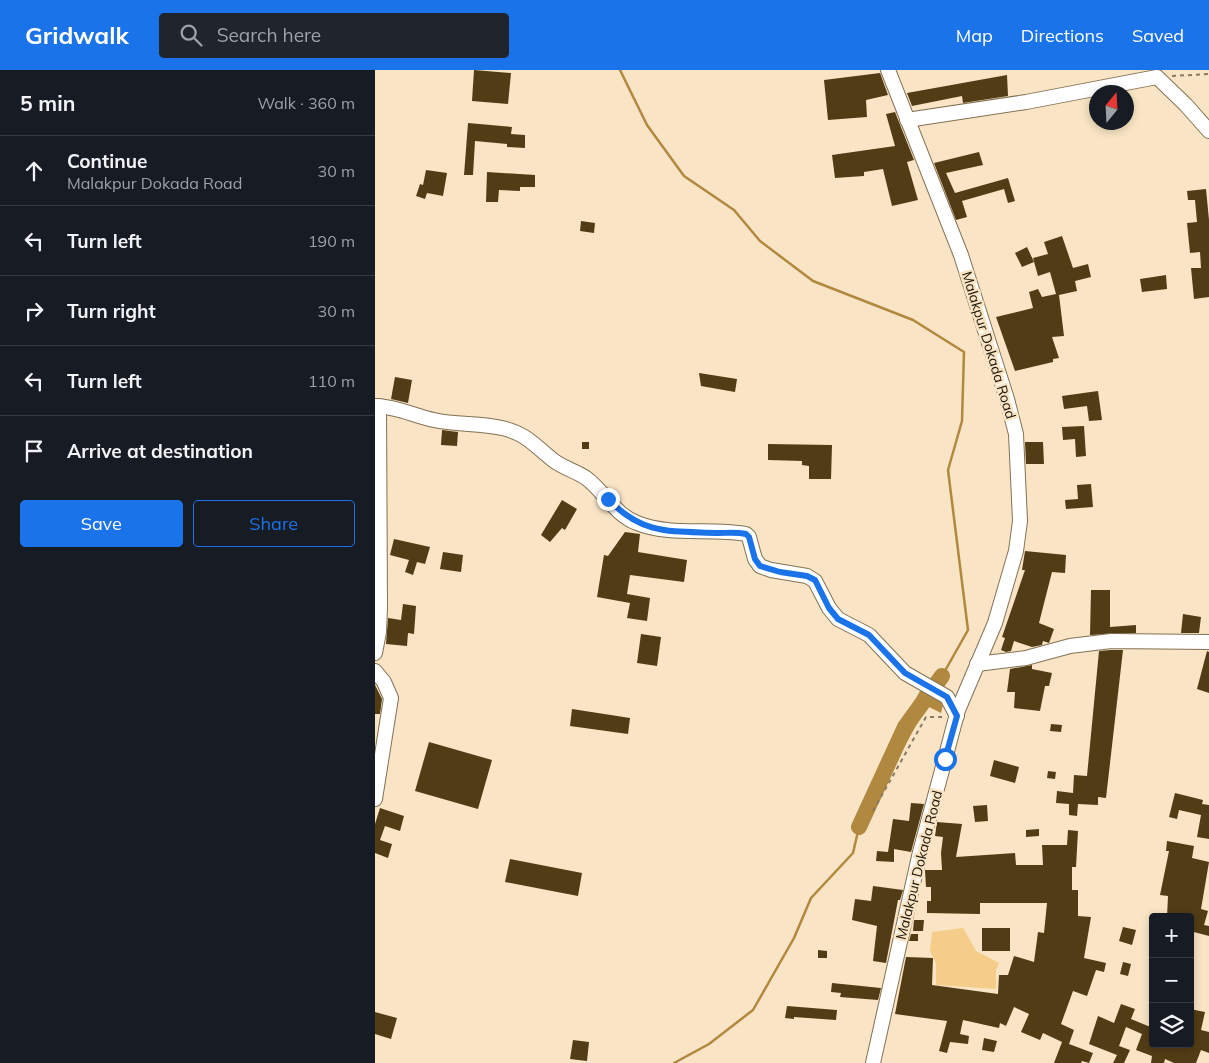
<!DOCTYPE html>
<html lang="en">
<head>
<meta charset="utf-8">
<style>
  :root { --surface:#171b24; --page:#20242c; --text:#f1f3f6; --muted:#9ea1a6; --line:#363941; --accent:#1a73e8 }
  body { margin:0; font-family:Mulish,sans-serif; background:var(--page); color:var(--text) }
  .controls { position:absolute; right:15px; bottom:15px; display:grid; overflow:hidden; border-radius:5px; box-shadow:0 2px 8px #0003 }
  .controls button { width:45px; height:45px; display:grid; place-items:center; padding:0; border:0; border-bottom:1px solid var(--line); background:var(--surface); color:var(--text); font:25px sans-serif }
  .compass { position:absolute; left:714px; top:15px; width:45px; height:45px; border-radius:50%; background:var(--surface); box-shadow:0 2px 8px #0003; rotate:18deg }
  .stop { position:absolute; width:15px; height:15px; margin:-11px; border:4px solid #1a73e8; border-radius:50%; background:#fff }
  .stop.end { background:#1a73e8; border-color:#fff; box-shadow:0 1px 5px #0008 }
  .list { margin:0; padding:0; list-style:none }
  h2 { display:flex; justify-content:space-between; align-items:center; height:65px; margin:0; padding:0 20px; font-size:21px }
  h2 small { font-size:16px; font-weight:400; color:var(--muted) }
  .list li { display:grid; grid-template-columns:32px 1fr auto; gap:15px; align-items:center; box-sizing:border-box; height:70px; padding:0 20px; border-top:1px solid var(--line) }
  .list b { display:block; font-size:19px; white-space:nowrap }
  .list p { margin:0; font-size:16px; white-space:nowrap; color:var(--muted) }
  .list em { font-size:16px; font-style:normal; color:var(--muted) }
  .actions { display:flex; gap:10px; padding:15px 20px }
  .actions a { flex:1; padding:11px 0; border:1px solid var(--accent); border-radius:5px; text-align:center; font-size:18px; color:var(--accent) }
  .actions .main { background:var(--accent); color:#fff }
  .icon { flex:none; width:28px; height:28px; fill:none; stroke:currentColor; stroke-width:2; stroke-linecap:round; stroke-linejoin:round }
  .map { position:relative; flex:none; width:834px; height:993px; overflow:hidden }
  header { display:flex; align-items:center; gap:30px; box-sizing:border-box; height:70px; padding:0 25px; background:var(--accent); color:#fff }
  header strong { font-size:24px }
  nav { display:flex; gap:28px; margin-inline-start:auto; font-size:18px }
  .search { width:350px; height:45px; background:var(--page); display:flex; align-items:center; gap:12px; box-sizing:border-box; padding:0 18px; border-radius:5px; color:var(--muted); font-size:19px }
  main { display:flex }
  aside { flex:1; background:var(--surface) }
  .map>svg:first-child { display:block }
  .green { fill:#f5cc89 }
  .water { fill:#b1883f }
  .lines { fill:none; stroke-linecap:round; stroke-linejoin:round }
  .stream { stroke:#b1883f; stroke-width:2.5 }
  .river { stroke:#b1883f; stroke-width:16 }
  .building { fill:#513c15 }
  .minor-casing { stroke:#837154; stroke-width:16 }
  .path { stroke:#877a64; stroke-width:2; stroke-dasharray:4 4; stroke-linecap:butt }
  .minor { stroke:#fff; stroke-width:14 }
  .route { stroke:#1a73e8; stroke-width:6 }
  .labels { text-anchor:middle; stroke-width:5; stroke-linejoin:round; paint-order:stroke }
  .street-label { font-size:14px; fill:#1c1509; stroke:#f9e5c5 }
</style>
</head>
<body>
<header>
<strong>Gridwalk</strong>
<div class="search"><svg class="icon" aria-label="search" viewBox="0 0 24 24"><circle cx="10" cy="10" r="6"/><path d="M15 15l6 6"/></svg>Search here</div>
<nav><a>Map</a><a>Directions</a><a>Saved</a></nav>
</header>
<main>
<aside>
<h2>5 min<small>Walk · 360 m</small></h2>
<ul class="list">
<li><svg class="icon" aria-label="ahead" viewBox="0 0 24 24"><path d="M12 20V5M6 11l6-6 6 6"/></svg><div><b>Continue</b><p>Malakpur Dokada Road</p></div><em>30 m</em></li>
<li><svg class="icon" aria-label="left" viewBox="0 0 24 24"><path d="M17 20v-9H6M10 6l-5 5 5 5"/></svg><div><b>Turn left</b></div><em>190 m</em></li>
<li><svg class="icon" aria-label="right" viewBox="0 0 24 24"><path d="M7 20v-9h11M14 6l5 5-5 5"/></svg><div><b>Turn right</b></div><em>30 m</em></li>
<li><svg class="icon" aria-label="left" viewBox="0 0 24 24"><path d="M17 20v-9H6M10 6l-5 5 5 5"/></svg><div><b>Turn left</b></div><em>110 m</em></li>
<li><svg class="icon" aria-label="arrive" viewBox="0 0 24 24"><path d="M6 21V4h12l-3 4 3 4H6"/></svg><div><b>Arrive at destination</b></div></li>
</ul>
<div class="actions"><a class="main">Save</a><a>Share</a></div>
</aside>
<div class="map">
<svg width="834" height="993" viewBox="0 0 834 993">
  <rect width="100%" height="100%" fill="#f9e5c5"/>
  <polygon class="green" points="588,858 601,881 624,893 621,900 621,919 561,915 561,893 555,881 557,862"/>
  <polygon class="water" points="545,621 569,631 566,643 540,630"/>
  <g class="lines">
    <g class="stream">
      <polyline points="245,0 272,55 309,106 359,140 385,171 438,211 538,250 589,282 587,351 573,400 593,560 562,615"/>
      <polyline points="299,993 334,974 378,940 419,868 436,828 478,783 484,757 552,633"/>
    </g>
    <polyline class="river" points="484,757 530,657 567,606"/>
  </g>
  <g class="building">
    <polygon points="99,0 136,3 133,34 97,31"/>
    <polygon points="505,3 513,25 491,30 492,47 453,50 449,10"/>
    <polygon points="632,5 633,26 588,33 587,26 537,36 532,23"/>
    <polygon points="520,42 539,90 532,92 543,130 517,136 508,99 489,102 489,106 460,108 457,85 520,76 511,44"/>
    <polygon points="93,53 137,57 136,64 150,65 150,78 132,77 132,74 100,71 98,105 89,105"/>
    <polygon points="604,82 608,95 571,103 580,123 633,108 640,131 633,133 629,119 587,131 592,147 581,150 559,93"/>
    <polygon points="51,100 72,103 68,126 52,123 50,129 41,126 45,114 48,115"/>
    <polygon points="112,102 160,105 160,117 145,117 145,121 124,120 123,132 111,132"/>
    <polygon points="831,119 834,150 834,227 819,229 816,198 826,198 825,182 815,183 812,153 822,152 820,130 813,130 812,121"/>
    <polygon points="206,151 220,153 219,163 205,161"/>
    <polygon points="687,166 698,198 713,194 716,207 700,211 702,221 684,225 689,266 677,267 684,288 678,289 678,292 640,301 621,247 658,238 654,222 663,219 667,227 681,224 675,202 663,206 658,188 673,184 669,172"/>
    <polygon points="652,177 659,192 647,197 640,183"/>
    <polygon points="791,205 792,219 767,222 765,209"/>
    <polygon points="324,303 362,309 360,322 326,316"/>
    <polygon points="20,307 37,310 33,333 16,329"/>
    <polygon points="723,321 727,350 714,351 712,336 689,339 687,326"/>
    <polygon points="709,356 711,386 701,387 700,369 688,370 687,357"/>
    <polygon points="67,360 83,362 82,376 66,375"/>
    <rect x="207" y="372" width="7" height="7"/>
    <polygon points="650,372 668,372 669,394 651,394"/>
    <polygon points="393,374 457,375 456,409 434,409 434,396 427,395 427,391 393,390"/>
    <polygon points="716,414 718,437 691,439 690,430 703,429 702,415"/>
    <polygon points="187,430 202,439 190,460 187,458 175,472 166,465"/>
    <polygon points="250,462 265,464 263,482 312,490 309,512 255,505 252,524 275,528 272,551 252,548 255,533 222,527 229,485 233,486"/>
    <polygon points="19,469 55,477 50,494 42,492 38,505 30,502 34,490 15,485"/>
    <polygon points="650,481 691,485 690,503 677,502 664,553 679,559 674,573 668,571 667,575 657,577 639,571 636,581 631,582 626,580 630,568 627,567 650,500 647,500"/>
    <polygon points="68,482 88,485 86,502 65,499"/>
    <polygon points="716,520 735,520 735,557 761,555 761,563 715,565"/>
    <polygon points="28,534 41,536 39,564 33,563 32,576 11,574 13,548 26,550"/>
    <polygon points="808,544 826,547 824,563 806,563"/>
    <polygon points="266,564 286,567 282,596 262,593"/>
    <polygon points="736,580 748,580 731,728 723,727 723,735 703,734 702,746 694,745 694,734 681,733 682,721 698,723 699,705 712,706 724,581"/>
    <polygon points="832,581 834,582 834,623 822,619"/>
    <polygon points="657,595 657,599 677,603 674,616 670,616 665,641 639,638 640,622 632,622 635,599"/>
    <polygon points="0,615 7,629 5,644 0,644"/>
    <polygon points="197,639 255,648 253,664 195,656"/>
    <polygon points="676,654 687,655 686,662 675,661"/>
    <polygon points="54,672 117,690 103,739 40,721"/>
    <polygon points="619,690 644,697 640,713 615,706"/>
    <polygon points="673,701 681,702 680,709 672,708"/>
    <polygon points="800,723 828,730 827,734 834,735 834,769 822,767 826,745 804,740 802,749 794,747"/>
    <polygon points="536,733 549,734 536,782 519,779 519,792 501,791 502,781 513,782 518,749 534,751"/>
    <polygon points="612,735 613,751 600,752 598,736"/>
    <polygon points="5,738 29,746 25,761 10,756 5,770 17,774 13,788 0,783 0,754"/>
    <polygon points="562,752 587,754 581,787 640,783 641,795 668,795 667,775 692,775 693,760 703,761 701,797 697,797 697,820 703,820 703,846 716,847 709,888 731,893 729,902 721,900 712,926 698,921 686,954 699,960 694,974 718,983 714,993 707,991 706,993 679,993 687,972 668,963 665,970 646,962 654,944 639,937 631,956 625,953 624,958 588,950 585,964 594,966 593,974 575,972 572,983 564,981 572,951 520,944 531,887 558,888 557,915 623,924 624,905 633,905 639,886 659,892 663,862 669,863 672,833 605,833 605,844 552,843 552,831 556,831 556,817 551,817 550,800 567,800 566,783 568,767 560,766"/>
    <polygon points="664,759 664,766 651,767 651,760"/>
    <polygon points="792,771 819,776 817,788 834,792 826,839 833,841 829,855 834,856 834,866 815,861 815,847 792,847 793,826 785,825 794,781 791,781"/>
    <polygon points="135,789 207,803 203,826 130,812"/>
    <polygon points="498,816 528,820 525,830 523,830 511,893 498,891 502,856 477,850 480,829 496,831"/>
    <polygon points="539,850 549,850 548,861 538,861"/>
    <polygon points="748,857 761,860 757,875 744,871"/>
    <rect x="607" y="858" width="28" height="23"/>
    <polygon points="536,864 543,864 543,871 534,871"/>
    <polygon points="443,880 452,881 452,888 443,888"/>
    <polygon points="748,892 756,894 753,906 745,904"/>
    <polygon points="457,913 506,918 503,930 465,927 466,923 456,922"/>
    <polygon points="746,934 760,939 756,949 778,958 778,974 815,974 815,939 830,942 826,960 834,962 834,983 826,980 821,993 799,993 790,989 789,993 776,993 777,986 761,980 767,964 751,957 744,976 755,980 749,993 738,993 742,985 714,974 723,946 739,953"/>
    <polygon points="412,936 462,940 461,950 419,947 419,949 410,948"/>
    <polygon points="0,942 22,948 16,969 0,964"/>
    <polygon points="609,968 622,971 619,982 607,980"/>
    <polygon points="198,970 214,972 212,991 195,989"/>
  </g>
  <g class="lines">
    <g class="minor-casing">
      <g id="minor">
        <polyline points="532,50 651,32 782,7 811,35 834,61"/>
        <path d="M0,336C20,336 40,346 59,350C81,355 105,353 127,358C152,364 159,375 178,390C188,398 201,401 211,408C229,421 240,445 262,453C297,467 335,457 371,464L374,467L380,489L385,496L396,500L432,506L440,511L454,538L463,549L494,565L530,603L572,627L582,646"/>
        <polyline points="0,583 4,562 5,538 4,336"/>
        <polyline points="602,594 651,588 695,576 736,571 834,572"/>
        <polyline points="0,601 9,612 16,628 0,729"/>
        <polyline points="498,993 545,782 570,689 583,640 620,553 641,481 645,451 641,364 632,329 586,185 513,0"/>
      </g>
    </g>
    <g class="path">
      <polyline points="797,6 834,4"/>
      <polyline points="498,741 551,647 569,647"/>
    </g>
    <use href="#minor" class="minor"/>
  </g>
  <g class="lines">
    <path class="route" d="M233,429C268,466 297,461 344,463C353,463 362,462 371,464L374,467L380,489L385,496L405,502L432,506L440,510L454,538L463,549L494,565L530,603L572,627L582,646L570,689"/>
  </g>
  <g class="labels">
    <g class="street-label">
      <text transform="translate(614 275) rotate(73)" y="5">Malakpur Dokada Road</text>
      <text transform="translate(544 795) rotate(-76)" y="5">Malakpur Dokada Road</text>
    </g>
  </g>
</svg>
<div class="controls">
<button>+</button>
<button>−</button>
<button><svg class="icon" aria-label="layers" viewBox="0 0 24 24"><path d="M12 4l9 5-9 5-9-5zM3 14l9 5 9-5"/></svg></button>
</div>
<svg class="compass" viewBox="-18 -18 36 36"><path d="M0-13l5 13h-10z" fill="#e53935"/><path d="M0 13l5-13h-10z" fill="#9ea1a6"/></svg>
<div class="stop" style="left:570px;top:689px"></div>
<div class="stop end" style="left:233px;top:429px"></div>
</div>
</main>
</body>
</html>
